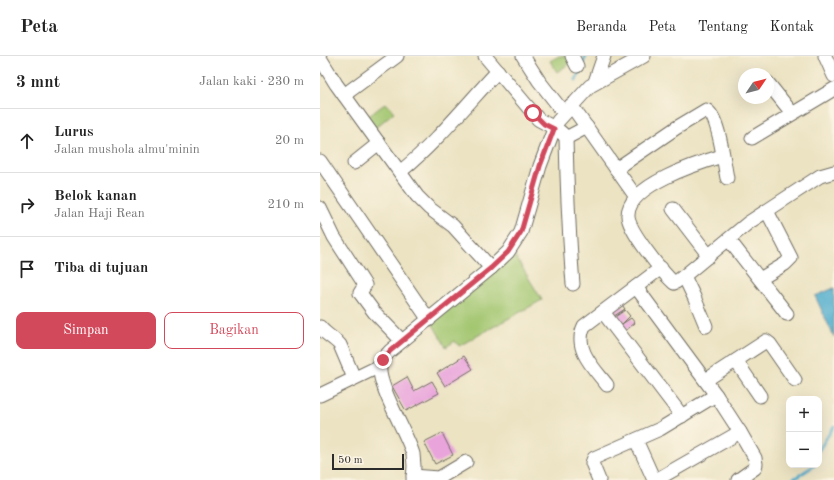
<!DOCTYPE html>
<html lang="id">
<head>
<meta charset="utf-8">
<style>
  :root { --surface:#fff; --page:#f2f2f2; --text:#222; --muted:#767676; --line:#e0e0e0; --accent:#d1495b }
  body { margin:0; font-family:"Old Standard TT",serif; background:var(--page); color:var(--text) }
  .controls { position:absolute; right:12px; bottom:12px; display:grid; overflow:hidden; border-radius:8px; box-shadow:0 4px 16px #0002 }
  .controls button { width:36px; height:36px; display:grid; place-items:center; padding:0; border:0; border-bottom:1px solid var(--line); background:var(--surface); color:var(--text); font:20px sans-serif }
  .compass { position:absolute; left:418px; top:12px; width:36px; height:36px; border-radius:50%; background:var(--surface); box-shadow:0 4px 16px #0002; rotate:55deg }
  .scale { position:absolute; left:12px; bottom:10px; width:72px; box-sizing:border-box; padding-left:4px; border:2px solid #2b2b2b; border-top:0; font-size:11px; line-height:14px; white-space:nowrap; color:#2b2b2b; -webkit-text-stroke:3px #fcf5e5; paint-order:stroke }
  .stop { position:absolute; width:12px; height:12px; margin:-9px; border:3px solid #d1495b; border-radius:50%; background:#fff }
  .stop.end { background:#d1495b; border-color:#fff; box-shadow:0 1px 4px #0008 }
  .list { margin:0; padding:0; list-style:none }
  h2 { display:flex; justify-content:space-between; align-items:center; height:52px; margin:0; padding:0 16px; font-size:17px }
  h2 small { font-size:13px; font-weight:400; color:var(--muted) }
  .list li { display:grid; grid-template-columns:26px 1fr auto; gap:12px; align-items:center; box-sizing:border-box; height:64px; padding:0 16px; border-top:1px solid var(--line) }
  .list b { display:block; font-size:15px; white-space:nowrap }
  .list p { margin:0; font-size:13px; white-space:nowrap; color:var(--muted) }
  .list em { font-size:13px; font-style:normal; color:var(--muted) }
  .actions { display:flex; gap:8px; padding:12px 16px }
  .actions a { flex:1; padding:9px 0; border:1px solid var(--accent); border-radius:8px; text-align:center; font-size:14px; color:var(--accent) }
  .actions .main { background:var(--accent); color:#fff }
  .icon { flex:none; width:22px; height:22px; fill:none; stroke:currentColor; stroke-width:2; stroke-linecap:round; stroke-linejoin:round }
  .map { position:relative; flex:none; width:514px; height:424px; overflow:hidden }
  header { display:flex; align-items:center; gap:24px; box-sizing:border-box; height:56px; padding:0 20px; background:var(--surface); border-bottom:1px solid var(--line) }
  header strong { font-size:19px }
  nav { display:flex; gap:22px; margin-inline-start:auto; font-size:14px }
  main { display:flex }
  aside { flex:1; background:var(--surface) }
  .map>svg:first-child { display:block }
  .green { fill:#a2c670; stroke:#66784e }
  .water { fill:#4eaccd; stroke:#3c6c7c }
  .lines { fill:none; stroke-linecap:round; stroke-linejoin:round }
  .stream { stroke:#4eaccd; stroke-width:3 }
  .building { fill:#e9a4dc }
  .minor-casing { stroke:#6f6b60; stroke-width:15 }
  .minor { stroke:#fff; stroke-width:13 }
  .route { stroke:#d1495b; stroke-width:5 }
</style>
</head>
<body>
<header>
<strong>Peta</strong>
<nav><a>Beranda</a><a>Peta</a><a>Tentang</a><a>Kontak</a></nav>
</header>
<main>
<aside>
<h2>3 mnt<small>Jalan kaki · 230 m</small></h2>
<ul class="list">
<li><svg class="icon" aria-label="ahead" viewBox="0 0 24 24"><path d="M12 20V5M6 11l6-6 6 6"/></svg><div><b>Lurus</b><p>Jalan mushola almu'minin</p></div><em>20 m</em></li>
<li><svg class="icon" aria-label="right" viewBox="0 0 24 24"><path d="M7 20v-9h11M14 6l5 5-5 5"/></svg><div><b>Belok kanan</b><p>Jalan Haji Rean</p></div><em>210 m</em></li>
<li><svg class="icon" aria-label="arrive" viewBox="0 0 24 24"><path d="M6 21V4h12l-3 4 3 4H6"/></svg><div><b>Tiba di tujuan</b></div></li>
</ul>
<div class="actions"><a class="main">Simpan</a><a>Bagikan</a></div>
</aside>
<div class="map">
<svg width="514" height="424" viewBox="0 0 514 424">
  <rect width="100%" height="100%" fill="#fcf5e5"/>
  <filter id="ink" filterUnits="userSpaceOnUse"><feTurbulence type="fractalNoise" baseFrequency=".025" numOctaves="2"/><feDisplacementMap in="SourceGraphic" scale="8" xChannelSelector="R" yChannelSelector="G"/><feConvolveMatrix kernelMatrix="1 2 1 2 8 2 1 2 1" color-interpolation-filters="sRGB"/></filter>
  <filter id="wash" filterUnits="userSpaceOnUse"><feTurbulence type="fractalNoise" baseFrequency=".012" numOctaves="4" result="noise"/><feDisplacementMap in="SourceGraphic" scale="16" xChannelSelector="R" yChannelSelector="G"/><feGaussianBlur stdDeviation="0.9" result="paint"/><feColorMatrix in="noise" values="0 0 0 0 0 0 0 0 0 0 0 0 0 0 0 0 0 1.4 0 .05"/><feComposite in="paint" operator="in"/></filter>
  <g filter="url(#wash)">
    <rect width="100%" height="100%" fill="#ece3c3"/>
    <g class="green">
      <polygon points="239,0 249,0 252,6 237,16 230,5"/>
      <polygon points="66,47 74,56 54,73 46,62"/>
      <polygon points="194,198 222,244 139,290 135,285 126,291 112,267"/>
    </g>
    <polygon class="water" points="514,232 514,281 495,240"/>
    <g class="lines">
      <g class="stream">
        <polyline points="256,24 266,0"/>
        <polyline points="499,394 514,370"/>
        <polyline points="472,424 495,409"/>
      </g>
    </g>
    <g id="blocks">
      <g class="building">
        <polygon points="300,246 305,253 294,260 289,254"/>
        <polygon points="305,254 310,260 302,268 311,262 315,267 305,275 295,261"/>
        <polygon points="144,300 153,313 125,330 117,317"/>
        <polygon points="87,321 94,335 112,325 119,337 86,355 72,330"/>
        <polygon points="122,377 133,399 115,408 104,386"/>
      </g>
    </g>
  </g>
  <g filter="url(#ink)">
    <use href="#blocks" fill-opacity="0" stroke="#6f6b60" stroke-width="1"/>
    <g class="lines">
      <g class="minor-casing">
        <g id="minor">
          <path d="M165,0L218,63C227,69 241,73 246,82C247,130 249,179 253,228"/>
          <polyline points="203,0 219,25 244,57"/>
          <polyline points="252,0 257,10"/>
          <polyline points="505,0 514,20"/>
          <polyline points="0,2 16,28 97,140 109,152 133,170 171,212"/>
          <polyline points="275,26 284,0"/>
          <polyline points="448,27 472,57"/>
          <polyline points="24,39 77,0"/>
          <polyline points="251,49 316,141"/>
          <polyline points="246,82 267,71"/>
          <polyline points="432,82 514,33"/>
          <path d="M402,100C379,107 308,129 308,159C307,173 342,216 354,227L356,226L364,220L428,167L500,120L514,116"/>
          <polyline points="0,105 109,264"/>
          <polyline points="34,107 59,87"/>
          <path d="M296,113L356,72L386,54C399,59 404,108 407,122"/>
          <path d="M80,116C117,86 146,49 178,15"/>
          <polyline points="0,152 14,181 45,229 40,237 54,256 82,285"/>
          <polyline points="353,153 389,200"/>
          <polyline points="409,184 467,258"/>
          <polyline points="364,220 374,241 386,270"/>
          <polyline points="440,223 465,208 471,202 447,155"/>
          <polyline points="316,231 396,339 420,376 435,402 436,408 435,412 418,424"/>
          <polyline points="283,256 362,360"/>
          <path d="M0,271C6,279 14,282 20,289L34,322"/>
          <polyline points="416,305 440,340"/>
          <polyline points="386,324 446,285 450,288 475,324"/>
          <path d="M287,329C274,312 253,293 264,270L341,212"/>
          <polyline points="0,339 60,310"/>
          <polyline points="316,384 334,424"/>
          <polyline points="93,420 119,422 146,406"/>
          <path d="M93,424L94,410L93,398C87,377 57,329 60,310C61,304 66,299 70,295L171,212L188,196L201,176L220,110L234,73L238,65L270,30L324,0"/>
          <polyline points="279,424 272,407 274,402 340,373 396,339"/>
          <polyline points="336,424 420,376"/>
        </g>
      </g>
      <use href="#minor" class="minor"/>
    </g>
  </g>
  <g class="lines" filter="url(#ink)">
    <polyline class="route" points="63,304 70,295 171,212 188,196 201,176 220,110 234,73 224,68 213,57"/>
  </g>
</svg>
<div class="controls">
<button>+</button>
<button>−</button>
</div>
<svg class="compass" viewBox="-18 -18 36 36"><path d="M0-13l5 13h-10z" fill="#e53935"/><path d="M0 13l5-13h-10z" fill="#767676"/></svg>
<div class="scale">50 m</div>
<div class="stop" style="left:213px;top:57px"></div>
<div class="stop end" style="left:63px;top:304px"></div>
</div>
</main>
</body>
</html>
